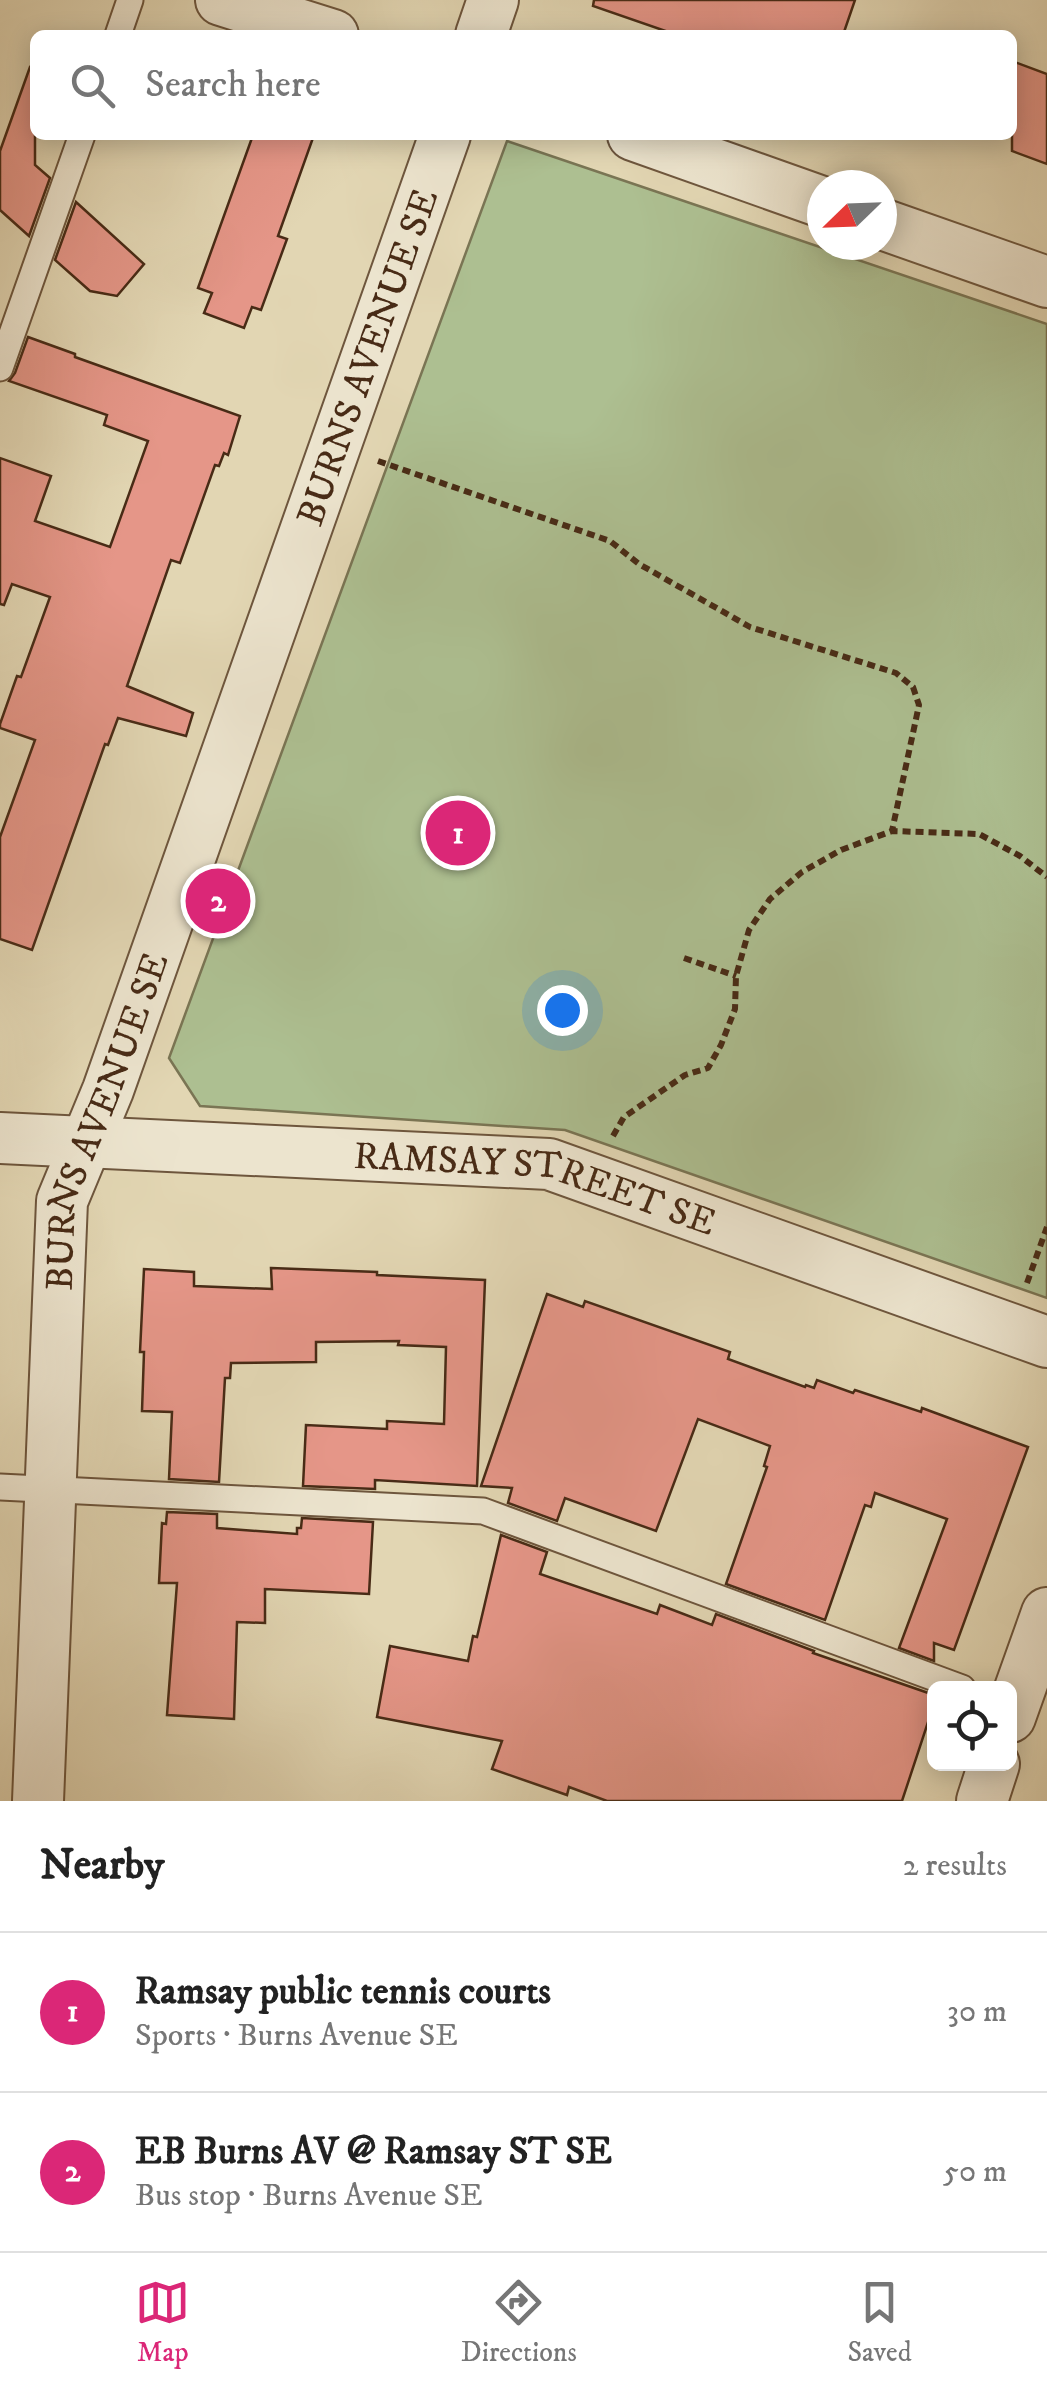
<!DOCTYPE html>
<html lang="en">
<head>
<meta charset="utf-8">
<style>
  :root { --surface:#fff; --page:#f2f2f2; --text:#222; --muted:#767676; --line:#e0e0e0; --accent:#db2777 }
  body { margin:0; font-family:"IM FELL DW Pica",serif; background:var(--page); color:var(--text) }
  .controls { position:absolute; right:30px; bottom:30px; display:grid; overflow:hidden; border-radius:15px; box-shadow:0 5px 25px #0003 }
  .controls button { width:90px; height:90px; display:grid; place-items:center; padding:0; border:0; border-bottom:2px solid var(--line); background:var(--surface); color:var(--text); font:50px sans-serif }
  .compass { position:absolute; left:807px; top:170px; width:90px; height:90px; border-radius:50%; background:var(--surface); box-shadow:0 5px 25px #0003; rotate:247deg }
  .you { position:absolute; left:562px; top:1010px; width:35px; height:35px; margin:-25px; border:8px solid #fff; border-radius:50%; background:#1a73e8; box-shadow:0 0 0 15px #1a73e833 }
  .badge { display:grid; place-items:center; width:65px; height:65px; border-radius:50%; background:var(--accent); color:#fff; font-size:32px; font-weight:700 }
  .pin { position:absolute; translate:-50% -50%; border:5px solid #fff; box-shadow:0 2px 10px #0006 }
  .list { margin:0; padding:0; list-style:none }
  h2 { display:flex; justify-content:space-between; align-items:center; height:130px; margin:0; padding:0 40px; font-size:42px }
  h2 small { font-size:32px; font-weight:400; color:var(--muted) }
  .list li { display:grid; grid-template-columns:65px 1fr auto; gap:30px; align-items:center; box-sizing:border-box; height:160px; padding:0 40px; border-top:2px solid var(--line) }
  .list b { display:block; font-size:38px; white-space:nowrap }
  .list p { margin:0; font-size:32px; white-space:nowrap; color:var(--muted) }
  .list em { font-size:32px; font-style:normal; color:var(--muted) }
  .icon { flex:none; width:55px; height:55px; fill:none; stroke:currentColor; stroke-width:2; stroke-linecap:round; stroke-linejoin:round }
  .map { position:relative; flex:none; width:1047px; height:1801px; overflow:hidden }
  .search { position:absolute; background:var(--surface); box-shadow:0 5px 25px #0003; left:30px; right:30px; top:30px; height:110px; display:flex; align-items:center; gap:25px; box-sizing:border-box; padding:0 35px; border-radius:15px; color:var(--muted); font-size:38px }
  .sheet { height:450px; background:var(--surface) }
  nav { display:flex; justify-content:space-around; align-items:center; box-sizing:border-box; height:140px; border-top:2px solid var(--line); background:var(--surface); font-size:28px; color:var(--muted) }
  nav a { display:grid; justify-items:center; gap:5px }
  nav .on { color:var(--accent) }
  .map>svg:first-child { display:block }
  .green { fill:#adbf91; stroke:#7a7554; stroke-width:2.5 }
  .building { fill:#e59688; stroke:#482b16; stroke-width:2.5 }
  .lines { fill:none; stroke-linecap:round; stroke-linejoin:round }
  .service-casing { stroke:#6e563d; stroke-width:29 }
  .minor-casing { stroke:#6e563d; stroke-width:54 }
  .path { stroke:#482b16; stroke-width:6; stroke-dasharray:8 5; stroke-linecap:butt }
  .service { stroke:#ece4ce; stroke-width:25 }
  .minor { stroke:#ece4ce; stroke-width:50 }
  .labels { text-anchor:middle; stroke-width:10; stroke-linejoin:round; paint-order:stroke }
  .street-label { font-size:38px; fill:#482b16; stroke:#ece4ce }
</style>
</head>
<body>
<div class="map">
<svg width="1047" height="1801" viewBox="0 0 1047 1801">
  <rect width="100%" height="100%" fill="#e2d6b3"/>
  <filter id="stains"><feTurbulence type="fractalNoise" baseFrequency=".002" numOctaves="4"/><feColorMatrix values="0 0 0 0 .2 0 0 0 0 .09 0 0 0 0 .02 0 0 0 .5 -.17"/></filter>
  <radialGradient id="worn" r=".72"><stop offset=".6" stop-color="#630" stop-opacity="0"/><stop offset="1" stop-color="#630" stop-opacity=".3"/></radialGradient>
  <polygon class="green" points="507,141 1047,324 1047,1298 565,1130 200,1106 169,1058"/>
  <g class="building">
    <polygon points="594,0 855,0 843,35 677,35 593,6"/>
    <polygon points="1012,61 1047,74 1047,164 1012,151"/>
    <polygon points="30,67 35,68 35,165 50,178 29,236 0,210 0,151"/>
    <polygon points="253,135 314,135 278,236 287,239 261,310 252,307 244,328 204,313 212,293 198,288"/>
    <polygon points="76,202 144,264 117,296 90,291 55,260"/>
    <polygon points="28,337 75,354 75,357 240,416 228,455 224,453 219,466 215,465 180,563 171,560 127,686 193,713 186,736 118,718 108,745 105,744 32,950 0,939 0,837 35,740 0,728 0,724 17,676 21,677 50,597 12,584 4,605 0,604 0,458 51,476 35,521 110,547 148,441 104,425 107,415 9,381 15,373"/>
    <polygon points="271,1268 377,1272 377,1275 485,1280 477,1486 375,1480 375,1489 303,1486 306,1425 387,1429 387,1421 444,1424 446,1347 398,1345 399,1341 316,1342 316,1362 231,1363 230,1378 225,1378 219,1482 169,1479 172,1412 142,1411 144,1352 140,1352 144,1269 194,1272 194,1286 272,1289"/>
    <polygon points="547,1294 583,1307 585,1301 730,1352 728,1359 805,1387 806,1385 814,1388 817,1380 853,1393 855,1390 921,1412 922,1408 1028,1447 954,1650 934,1643 934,1661 899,1648 947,1519 875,1493 871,1507 865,1505 825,1620 726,1584 767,1467 764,1466 770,1446 698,1419 656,1531 565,1498 557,1521 508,1503 512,1488 481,1486"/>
    <polygon points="167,1512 217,1514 217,1528 297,1534 297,1528 301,1528 302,1518 373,1522 369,1594 265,1589 265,1623 237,1622 234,1719 167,1715 177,1583 159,1583 162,1523 166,1524"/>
    <polygon points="501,1535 547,1552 540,1574 657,1614 660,1605 712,1625 716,1614 814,1651 813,1653 934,1695 934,1704 902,1801 607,1801 569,1787 567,1795 492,1769 502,1741 377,1717 390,1646 468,1661 473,1636 477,1637"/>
  </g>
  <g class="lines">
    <g class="service-casing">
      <g id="service">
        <polyline points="118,35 130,0"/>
        <polyline points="0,368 82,135"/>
        <polyline points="0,1487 483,1511 962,1688"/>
      </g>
    </g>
    <g class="minor-casing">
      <g id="minor">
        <polyline points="221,0 333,35"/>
        <polyline points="481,35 493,0"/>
        <polyline points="633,135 822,202"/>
        <polyline points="882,224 1047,282"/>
        <path id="s1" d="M0,1138L549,1164L1047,1342"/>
        <polyline points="1010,1717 1047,1613"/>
        <path id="s2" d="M38,1801L62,1201L108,1090L445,135"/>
        <polyline points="982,1801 994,1764"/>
      </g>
    </g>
    <g class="path">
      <polyline points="378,461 610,541 639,564 750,627 896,673 913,687 919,705 892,831"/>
      <polyline points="684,958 736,976"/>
      <polyline points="613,1136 624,1117 685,1075 708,1068 721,1045 735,1009 736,976 749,930 770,899 802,872 841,850 892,831 979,834 1020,856 1047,877"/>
      <polyline points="1027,1283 1047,1227"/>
    </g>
    <use href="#service" class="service"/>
    <use href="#minor" class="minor"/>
  </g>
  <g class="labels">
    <g class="street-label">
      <text dy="13" stroke="none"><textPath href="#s2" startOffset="1498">BURNS AVENUE SE</textPath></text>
      <text dy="13" stroke="none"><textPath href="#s2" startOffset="688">BURNS AVENUE SE</textPath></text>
      <text dy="13" stroke="none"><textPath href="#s1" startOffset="540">RAMSAY STREET SE</textPath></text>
    </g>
  </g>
  <rect width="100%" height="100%" filter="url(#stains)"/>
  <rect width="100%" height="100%" fill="url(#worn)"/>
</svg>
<div class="controls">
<button><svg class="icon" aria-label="locate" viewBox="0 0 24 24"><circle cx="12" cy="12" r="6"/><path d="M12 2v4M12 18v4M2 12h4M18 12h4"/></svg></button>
</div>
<svg class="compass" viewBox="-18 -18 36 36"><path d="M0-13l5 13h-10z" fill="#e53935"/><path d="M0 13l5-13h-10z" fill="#767676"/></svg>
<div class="you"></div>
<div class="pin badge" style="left:458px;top:833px">1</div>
<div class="pin badge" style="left:218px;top:901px">2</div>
<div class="search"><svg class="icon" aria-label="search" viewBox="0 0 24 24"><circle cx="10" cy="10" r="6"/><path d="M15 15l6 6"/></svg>Search here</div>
</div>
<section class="sheet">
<h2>Nearby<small>2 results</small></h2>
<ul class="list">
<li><span class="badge">1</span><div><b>Ramsay public tennis courts</b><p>Sports · Burns Avenue SE</p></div><em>30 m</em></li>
<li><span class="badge">2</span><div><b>EB Burns AV @ Ramsay ST SE</b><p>Bus stop · Burns Avenue SE</p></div><em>50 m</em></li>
</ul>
</section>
<nav>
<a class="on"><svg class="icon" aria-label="map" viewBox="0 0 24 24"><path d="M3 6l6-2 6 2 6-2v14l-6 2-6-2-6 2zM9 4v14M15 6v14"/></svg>Map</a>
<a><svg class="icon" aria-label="directions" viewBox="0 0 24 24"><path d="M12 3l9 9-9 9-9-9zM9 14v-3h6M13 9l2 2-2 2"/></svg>Directions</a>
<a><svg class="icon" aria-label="saved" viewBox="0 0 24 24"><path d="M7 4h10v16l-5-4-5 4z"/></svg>Saved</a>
</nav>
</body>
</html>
